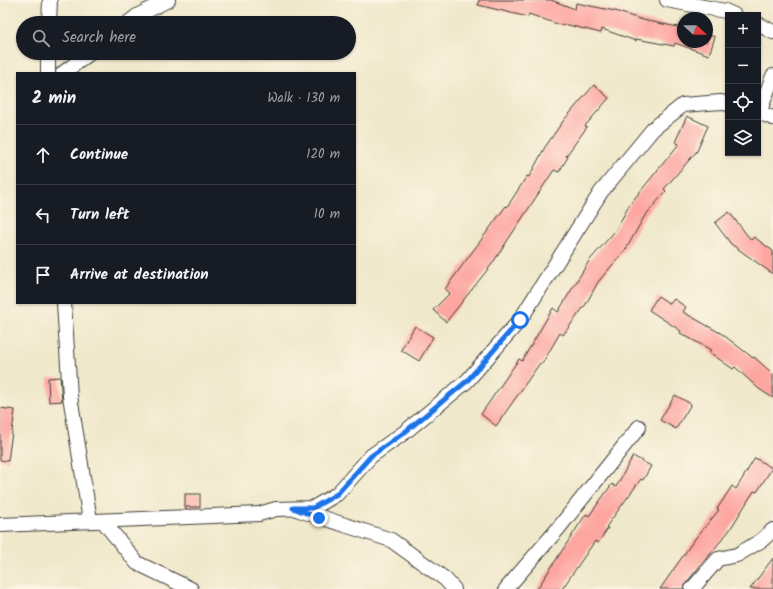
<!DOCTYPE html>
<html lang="en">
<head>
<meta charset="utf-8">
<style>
  :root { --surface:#171b24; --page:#242831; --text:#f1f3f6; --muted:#9ea1a6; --line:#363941 }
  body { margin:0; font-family:Kalam,sans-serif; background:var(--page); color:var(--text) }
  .controls { position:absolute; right:12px; top:12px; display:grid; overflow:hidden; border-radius:0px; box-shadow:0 1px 3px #0004 }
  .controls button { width:36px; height:36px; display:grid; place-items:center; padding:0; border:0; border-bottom:1px solid var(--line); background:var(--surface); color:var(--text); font:20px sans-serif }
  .compass { position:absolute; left:677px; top:12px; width:36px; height:36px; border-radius:50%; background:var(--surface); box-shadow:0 1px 3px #0004; rotate:112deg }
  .stop { position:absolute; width:12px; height:12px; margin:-9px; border:3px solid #1a73e8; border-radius:50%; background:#fff }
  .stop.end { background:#1a73e8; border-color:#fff; box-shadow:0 1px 4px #0008 }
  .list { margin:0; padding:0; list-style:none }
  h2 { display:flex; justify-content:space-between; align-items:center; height:52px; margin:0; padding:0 16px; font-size:17px }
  h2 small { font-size:13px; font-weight:400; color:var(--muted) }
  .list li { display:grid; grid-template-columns:26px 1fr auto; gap:12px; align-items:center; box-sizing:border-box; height:60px; padding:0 16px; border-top:1px solid var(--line) }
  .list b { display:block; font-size:15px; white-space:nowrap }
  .list em { font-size:13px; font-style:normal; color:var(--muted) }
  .icon { flex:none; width:22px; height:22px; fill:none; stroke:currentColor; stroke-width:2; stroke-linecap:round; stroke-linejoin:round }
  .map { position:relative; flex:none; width:773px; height:589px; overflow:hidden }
  .search { position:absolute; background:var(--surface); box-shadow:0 1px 3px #0004; left:16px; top:16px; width:340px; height:44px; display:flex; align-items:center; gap:10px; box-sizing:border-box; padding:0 14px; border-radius:22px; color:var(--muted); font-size:15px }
  .panel { position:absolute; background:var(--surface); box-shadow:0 1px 3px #0004; left:16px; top:72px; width:340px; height:232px; border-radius:0px }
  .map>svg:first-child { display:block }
  .building { fill:#fda6a0 }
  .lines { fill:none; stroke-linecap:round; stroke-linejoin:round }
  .minor-casing { stroke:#3c3b36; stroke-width:16 }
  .minor { stroke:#fff; stroke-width:14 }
  .route { stroke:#1a73e8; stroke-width:5 }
</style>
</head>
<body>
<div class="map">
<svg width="773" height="589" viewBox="0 0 773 589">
  <rect width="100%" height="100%" fill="#fcf5e5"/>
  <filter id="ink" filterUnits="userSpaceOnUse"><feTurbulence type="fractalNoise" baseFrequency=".025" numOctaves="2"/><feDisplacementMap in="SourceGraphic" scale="8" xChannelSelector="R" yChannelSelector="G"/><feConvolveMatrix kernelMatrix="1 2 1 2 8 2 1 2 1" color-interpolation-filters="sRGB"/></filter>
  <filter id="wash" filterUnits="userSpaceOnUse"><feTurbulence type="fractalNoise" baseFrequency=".012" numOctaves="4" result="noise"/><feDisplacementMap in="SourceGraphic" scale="16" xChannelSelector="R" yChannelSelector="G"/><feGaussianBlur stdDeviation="0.9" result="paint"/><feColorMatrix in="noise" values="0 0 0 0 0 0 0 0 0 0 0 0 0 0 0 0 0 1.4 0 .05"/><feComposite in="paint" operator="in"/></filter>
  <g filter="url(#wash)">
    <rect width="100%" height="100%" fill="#f0e8ca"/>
    <g id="blocks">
      <g class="building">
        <polygon points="479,0 551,0 575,9 576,3 615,11 643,20 683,28 683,42 707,42 707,34 715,37 709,55 675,43 674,46 636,39 636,41 602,29 601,33 564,24 563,26 529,14 528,17 478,5"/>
        <polygon points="594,85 609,98 585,126 587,127 566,156 568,157 559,172 554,170 492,264 446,322 433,310 450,293 445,289 506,206 507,207 527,176 529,177 545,147 564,120"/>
        <polygon points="687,116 708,126 697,151 664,189 666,191 644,217 626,249 598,282 586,304 563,335 560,333 542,364 540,363 496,426 481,414 519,359 522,361 553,308 558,312 589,261 615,231 630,204 679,144 675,142"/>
        <polygon points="729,212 751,240 754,237 773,251 773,274 731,244 715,223"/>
        <polygon points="658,296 670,304 674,299 686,307 683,312 722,334 753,358 754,357 773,374 773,398 759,389 735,367 733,369 709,352 711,350 680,333 681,331 649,310"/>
        <polygon points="415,326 433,337 419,361 401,350"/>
        <polygon points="60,377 62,401 49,402 48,378"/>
        <polygon points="675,395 691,404 676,429 660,420"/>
        <polygon points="0,408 15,410 8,461 0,460"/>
        <polygon points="633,456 651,466 643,480 641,479 606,527 608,528 598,543 595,541 562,589 537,589 586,514 589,516 612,484 616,487"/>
        <polygon points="755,458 772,468 757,492 754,491 729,531 686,583 684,589 660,589 694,540 719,510 717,509 732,486 736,489"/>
        <rect x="185" y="494" width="15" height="13"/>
        <polygon points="773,558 773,589 750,589"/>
      </g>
    </g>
  </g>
  <g filter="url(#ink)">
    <use href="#blocks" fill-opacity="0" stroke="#3c3b36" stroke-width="1"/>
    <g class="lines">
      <g class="minor-casing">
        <g id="minor">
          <polyline points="667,0 725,11 734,15"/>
          <polyline points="49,23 50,0"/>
          <polyline points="128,23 137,16 168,0"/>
          <polyline points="758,24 773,32"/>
          <polyline points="48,73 48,53"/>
          <polyline points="63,73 90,53"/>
          <polyline points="758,112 773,118"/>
          <polyline points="759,113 773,76"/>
          <polyline points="64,303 70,396 90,520"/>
          <polyline points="299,510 391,540 445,579 454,589"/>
          <polyline points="103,521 137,563 191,589"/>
          <polyline points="0,525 259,514 276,509 313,508 337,494 371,456 405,432 467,381 520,320 601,192 653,129 683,105 721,102 728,104"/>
          <polyline points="506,589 557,530 639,427"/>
          <polyline points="692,589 718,559 737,555 762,540 773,530"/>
        </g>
      </g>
      <use href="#minor" class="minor"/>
    </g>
  </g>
  <g class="lines" filter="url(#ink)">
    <polyline class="route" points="319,518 293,508 313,508 337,494 371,456 405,432 467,381 520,320"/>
  </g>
</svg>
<div class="controls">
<button>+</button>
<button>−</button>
<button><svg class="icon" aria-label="locate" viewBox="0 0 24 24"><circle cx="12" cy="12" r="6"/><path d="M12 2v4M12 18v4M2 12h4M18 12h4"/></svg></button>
<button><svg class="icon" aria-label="layers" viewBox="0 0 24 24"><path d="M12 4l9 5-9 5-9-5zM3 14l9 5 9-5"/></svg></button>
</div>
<svg class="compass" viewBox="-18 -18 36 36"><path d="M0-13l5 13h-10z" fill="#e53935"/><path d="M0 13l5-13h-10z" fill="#9ea1a6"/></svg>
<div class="stop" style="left:520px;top:320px"></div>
<div class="stop end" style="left:319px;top:518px"></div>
<div class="search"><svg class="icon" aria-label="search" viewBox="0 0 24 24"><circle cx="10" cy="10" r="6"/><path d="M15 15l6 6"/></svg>Search here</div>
<section class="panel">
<h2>2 min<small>Walk · 130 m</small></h2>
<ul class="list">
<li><svg class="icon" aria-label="ahead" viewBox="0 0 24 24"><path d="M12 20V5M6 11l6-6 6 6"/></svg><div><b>Continue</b></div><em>120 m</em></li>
<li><svg class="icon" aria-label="left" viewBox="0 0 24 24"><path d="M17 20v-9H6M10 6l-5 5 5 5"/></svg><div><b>Turn left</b></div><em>10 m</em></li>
<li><svg class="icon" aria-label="arrive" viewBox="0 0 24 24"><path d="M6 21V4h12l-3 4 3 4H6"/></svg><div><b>Arrive at destination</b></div></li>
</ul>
</section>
</div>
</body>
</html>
